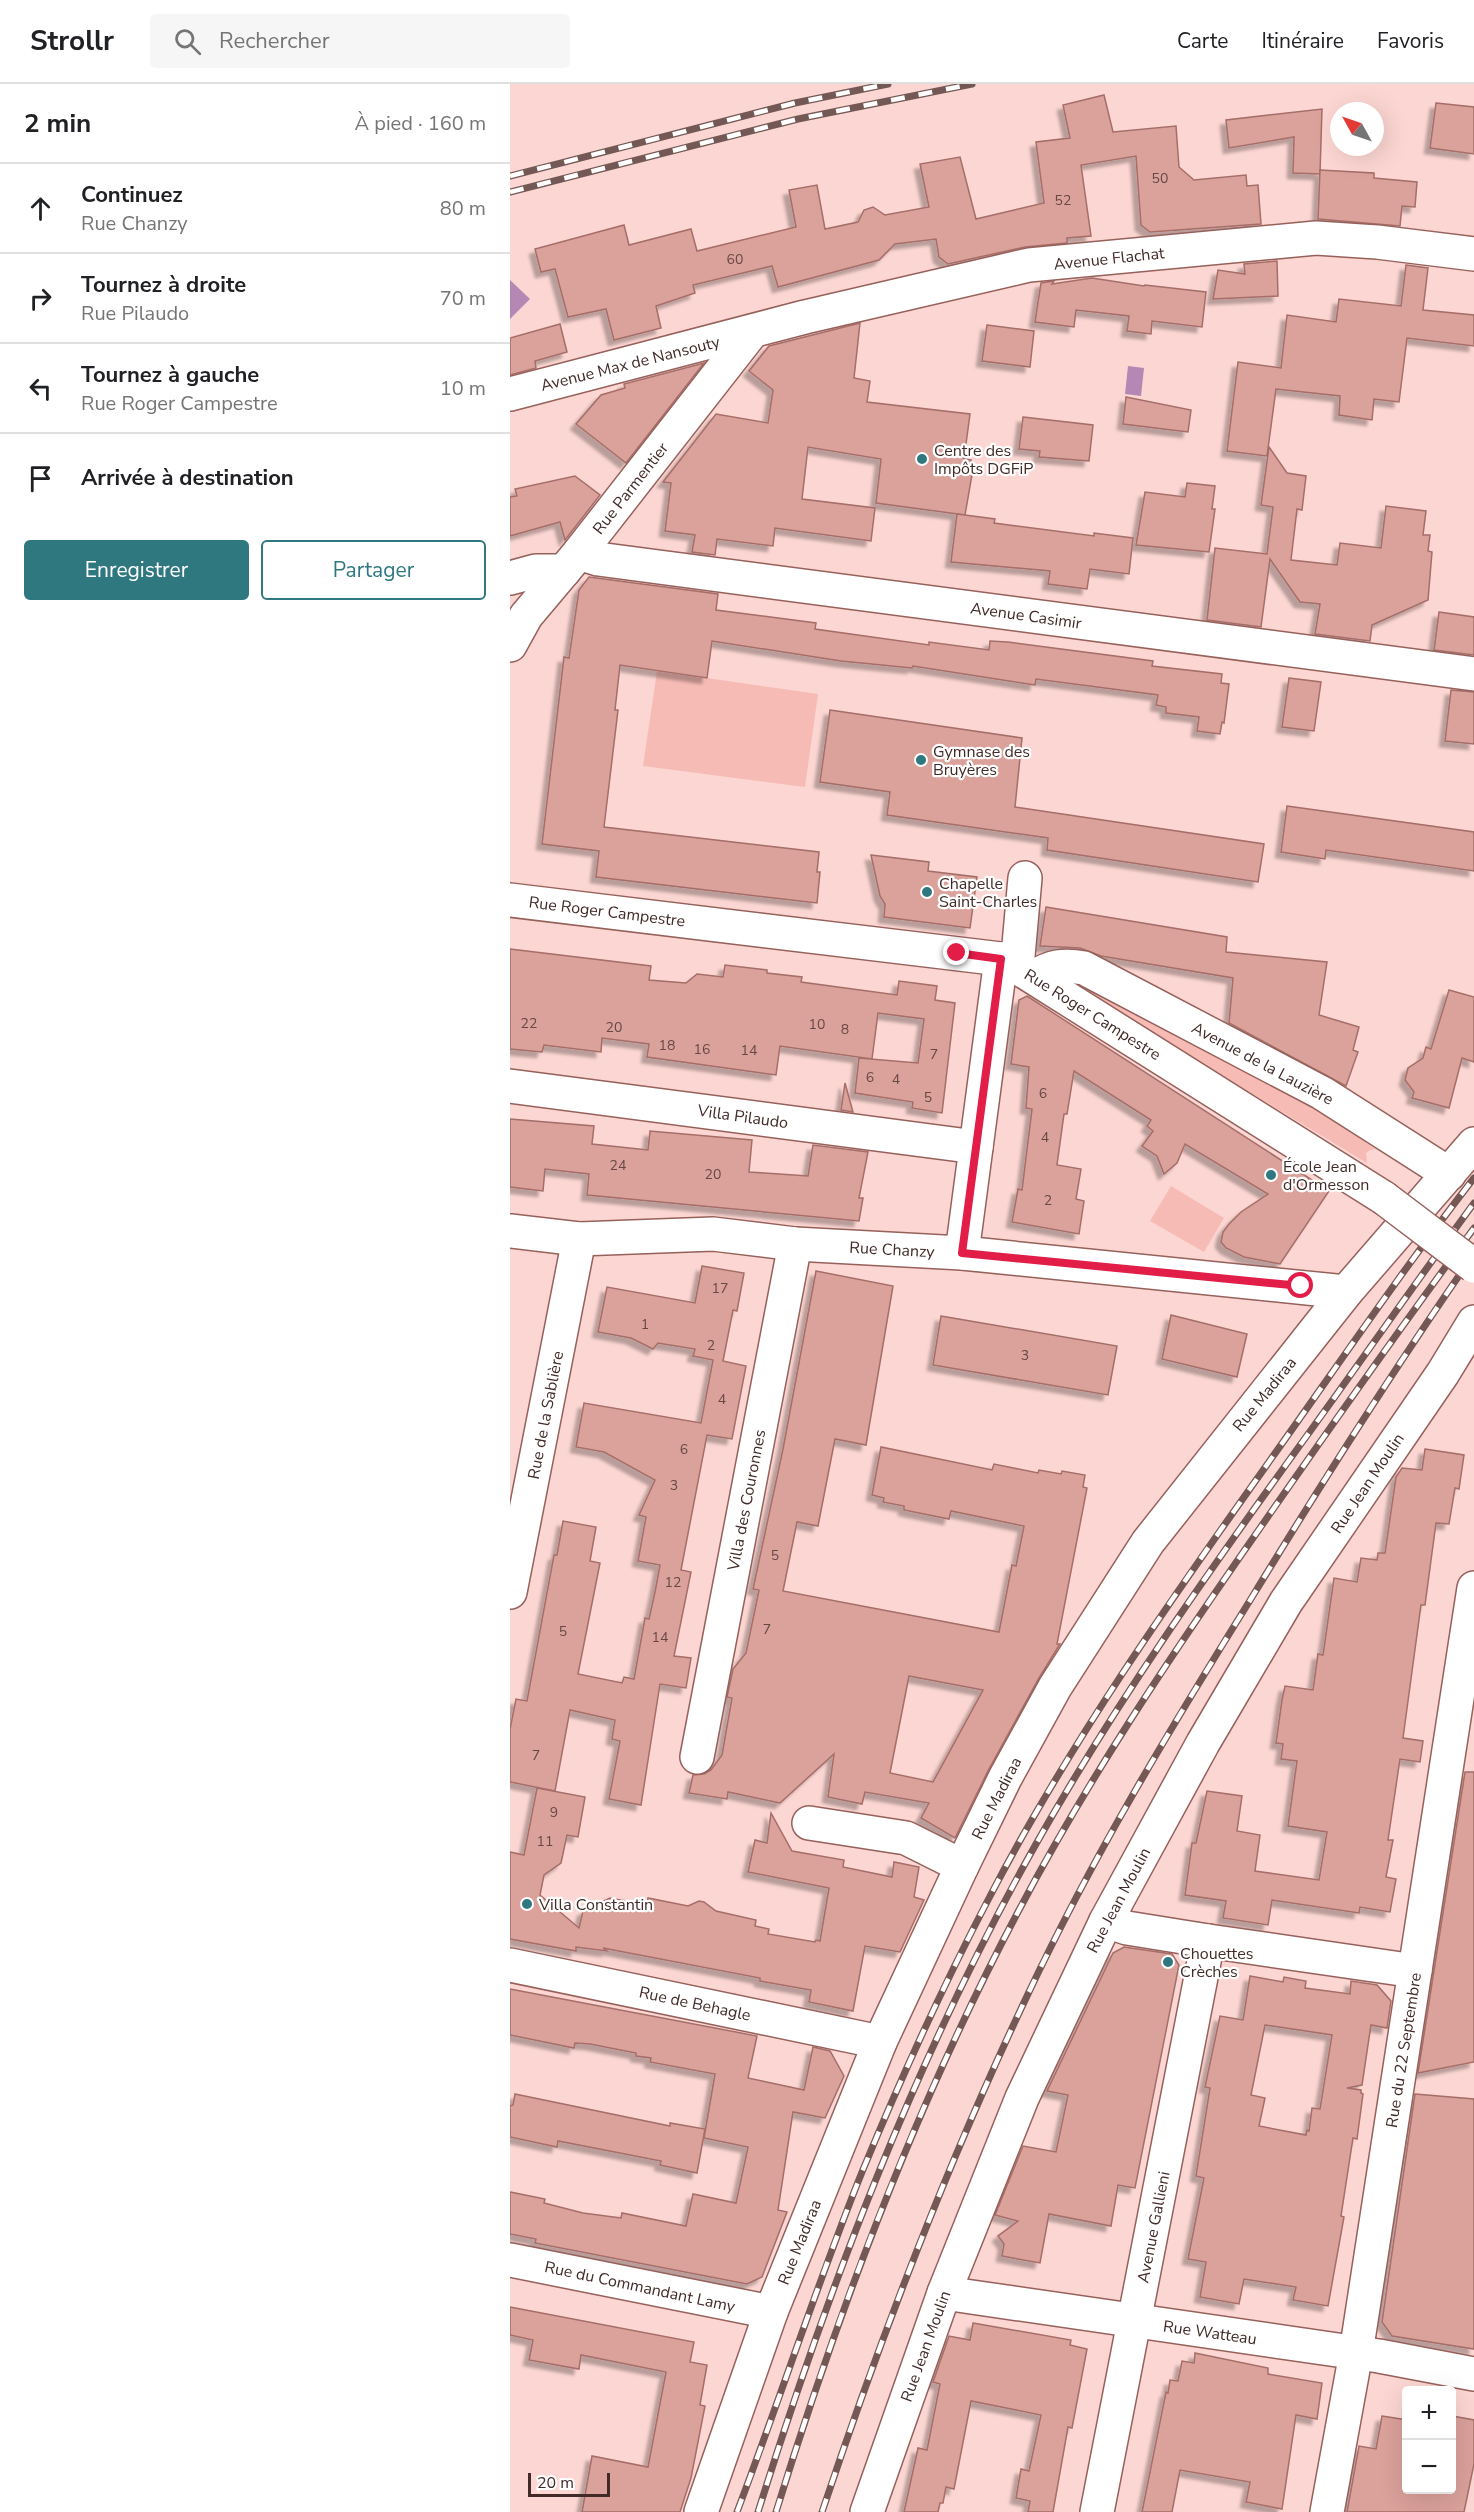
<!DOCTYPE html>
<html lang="fr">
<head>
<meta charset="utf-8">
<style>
  :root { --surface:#fff; --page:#f6f6f6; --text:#202124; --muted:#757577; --line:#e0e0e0; --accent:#307880 }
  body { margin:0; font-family:"Nunito Sans",sans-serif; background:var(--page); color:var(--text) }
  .controls { position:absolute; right:18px; bottom:18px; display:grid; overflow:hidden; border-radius:6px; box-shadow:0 6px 24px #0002 }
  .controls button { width:54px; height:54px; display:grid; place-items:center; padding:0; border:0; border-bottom:2px solid var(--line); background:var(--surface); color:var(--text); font:30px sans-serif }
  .compass { position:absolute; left:820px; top:18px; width:54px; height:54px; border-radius:50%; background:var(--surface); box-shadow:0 6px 24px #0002; rotate:310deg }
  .scale { position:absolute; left:18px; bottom:15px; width:82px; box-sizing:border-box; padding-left:6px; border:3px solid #412a28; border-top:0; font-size:16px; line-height:21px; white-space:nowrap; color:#412a28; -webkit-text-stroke:4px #fff; paint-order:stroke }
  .stop { position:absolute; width:18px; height:18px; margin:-14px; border:4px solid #e11d48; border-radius:50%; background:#fff }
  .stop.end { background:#e11d48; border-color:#fff; box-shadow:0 2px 6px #0008 }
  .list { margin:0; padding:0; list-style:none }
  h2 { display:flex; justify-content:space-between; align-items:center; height:78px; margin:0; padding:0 24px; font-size:26px }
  h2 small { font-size:20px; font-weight:400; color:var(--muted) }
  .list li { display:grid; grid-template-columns:39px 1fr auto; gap:18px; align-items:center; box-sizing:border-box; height:90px; padding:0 24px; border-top:2px solid var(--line) }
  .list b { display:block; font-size:22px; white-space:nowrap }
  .list p { margin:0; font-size:20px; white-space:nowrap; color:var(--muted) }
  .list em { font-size:20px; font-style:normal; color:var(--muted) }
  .actions { display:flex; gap:12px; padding:18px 24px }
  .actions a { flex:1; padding:14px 0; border:2px solid var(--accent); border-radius:6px; text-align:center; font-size:21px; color:var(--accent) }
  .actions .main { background:var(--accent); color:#fff }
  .icon { flex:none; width:33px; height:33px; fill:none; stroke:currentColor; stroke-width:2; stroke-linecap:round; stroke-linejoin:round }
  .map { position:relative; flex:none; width:964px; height:2428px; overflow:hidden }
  header { display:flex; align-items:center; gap:36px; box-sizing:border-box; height:84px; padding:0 30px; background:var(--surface); border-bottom:2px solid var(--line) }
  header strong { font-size:28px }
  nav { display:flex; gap:33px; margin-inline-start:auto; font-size:21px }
  .search { width:420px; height:54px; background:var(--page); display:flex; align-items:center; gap:15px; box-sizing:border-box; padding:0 21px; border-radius:6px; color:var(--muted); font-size:22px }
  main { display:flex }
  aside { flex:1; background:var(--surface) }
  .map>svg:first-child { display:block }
  .green { fill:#f7bbb5 }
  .water { fill:#b487b5 }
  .building { fill:#dba19b; stroke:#a56e69; stroke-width:1.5; fill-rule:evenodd; filter:url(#shadow) }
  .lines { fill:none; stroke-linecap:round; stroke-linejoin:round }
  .minor-casing { stroke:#96605b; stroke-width:36 }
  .minor { stroke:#fff; stroke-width:33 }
  .rail-casing { stroke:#735855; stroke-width:7 }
  .rail { stroke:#fff; stroke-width:4.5; stroke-dasharray:14; stroke-linecap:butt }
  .minor-bridge-casing { stroke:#96605b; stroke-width:36; stroke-linecap:butt }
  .minor-bridge { stroke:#fff; stroke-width:33 }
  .route { stroke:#e11d48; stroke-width:8 }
  .poi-dot { fill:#307880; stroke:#fff; stroke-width:2 }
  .labels { text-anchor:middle; stroke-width:4.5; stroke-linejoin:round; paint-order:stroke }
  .number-label { font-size:14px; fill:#684845 }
  .street-label { font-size:16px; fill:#412a28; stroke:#fff }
  .poi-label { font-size:16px; fill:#412a28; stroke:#fff; text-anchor:start }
</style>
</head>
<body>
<header>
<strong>Strollr</strong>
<div class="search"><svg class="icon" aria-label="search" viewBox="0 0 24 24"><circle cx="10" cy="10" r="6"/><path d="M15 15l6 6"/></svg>Rechercher</div>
<nav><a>Carte</a><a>Itinéraire</a><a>Favoris</a></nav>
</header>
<main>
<aside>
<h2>2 min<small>À pied · 160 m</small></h2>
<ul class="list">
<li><svg class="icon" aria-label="ahead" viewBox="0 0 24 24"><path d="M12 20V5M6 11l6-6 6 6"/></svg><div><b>Continuez</b><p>Rue Chanzy</p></div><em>80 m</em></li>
<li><svg class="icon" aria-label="right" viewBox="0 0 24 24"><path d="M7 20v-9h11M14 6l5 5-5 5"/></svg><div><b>Tournez à droite</b><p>Rue Pilaudo</p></div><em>70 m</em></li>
<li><svg class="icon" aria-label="left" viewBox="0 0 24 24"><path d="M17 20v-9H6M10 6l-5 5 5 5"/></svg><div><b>Tournez à gauche</b><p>Rue Roger Campestre</p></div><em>10 m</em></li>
<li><svg class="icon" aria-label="arrive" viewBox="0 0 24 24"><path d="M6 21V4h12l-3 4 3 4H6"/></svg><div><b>Arrivée à destination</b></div></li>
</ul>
<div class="actions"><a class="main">Enregistrer</a><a>Partager</a></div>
</aside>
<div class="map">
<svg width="964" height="2428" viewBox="0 0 964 2428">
  <defs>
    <filter id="shadow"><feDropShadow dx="-5.5" dy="5.5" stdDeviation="1.5" flood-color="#0004"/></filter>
  </defs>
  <rect width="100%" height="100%" fill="#fcd6d2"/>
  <g class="green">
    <polygon points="147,587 308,610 295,703 133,682"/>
    <polygon points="576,904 634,933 806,1024 865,1065 860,1066 856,1069 857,1079 574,908"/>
    <polygon points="661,1102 714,1134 694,1168 640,1137"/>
  </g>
  <g class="water">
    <polygon points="0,196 20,215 0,235"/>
    <polygon points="618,282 634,284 631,312 615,310"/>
  </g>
  <g class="building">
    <polygon points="594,11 603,48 666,42 669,83 684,96 736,91 737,102 748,101 751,140 640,148 631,141 626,72 571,81 581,152 557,154 557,159 515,163 438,180 429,173 426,155 385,160 369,176 268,203 262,182 183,201 185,209 146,222 151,244 104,256 96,225 58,233 45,185 31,188 25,165 114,141 119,161 181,145 187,167 286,143 279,106 307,101 315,145 348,138 354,126 363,123 375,131 419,123 410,80 450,73 466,135 534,119 526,58 560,54 553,21"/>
    <polygon points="926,19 964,23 964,70 920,64"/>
    <polygon points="812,25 810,90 783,89 784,53 719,64 716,36"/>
    <polygon points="810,86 864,89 864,94 907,98 905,123 892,122 890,142 808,135"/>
    <polygon points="767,177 768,212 703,215 708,186 735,190 734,180"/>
    <polygon points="896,181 918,184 913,226 964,231 964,262 897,254 889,318 864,315 862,336 829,331 830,312 766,305 757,372 717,367 728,278 771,284 777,231 826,238 829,215 891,222"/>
    <polygon points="582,194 634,202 635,201 696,208 692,243 642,237 641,250 617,247 619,232 566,226 564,243 525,238 531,199 544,197 542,200"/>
    <polygon points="350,239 344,294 360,297 357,318 460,330 454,375 461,376 460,384 463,385 455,431 366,419 371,375 298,363 292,415 365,424 361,457 265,444 263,462 207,455 205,471 182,468 185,451 155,447 161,399 153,398 206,330 258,339 263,306 239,287 259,262"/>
    <polygon points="50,240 57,268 25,277 26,284 0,291 0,254"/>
    <polygon points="477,241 524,247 520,283 472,277"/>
    <polygon points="194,279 116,379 66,340 91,311 115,304 114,300"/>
    <polygon points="616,313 681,326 678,348 613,340"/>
    <polygon points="513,333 583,341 579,377 529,373 530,367 509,365"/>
    <polygon points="759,363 777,389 796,392 792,426 787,425 781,476 827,481 830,459 871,464 876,422 916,427 913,451 920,451 918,467 922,468 918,516 862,541 860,557 805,550 810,520 790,518 760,475 751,543 697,536 705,464 757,470 763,423 751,421"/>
    <polygon points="65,392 90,411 55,456 50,438 0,452 0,413 7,412 5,405"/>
    <polygon points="677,399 705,402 702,425 705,425 699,468 626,461 635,408 675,413"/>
    <polygon points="447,430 485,435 484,439 584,452 584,449 623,454 619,490 580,485 577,505 538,500 540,487 441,478"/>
    <polygon points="79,493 208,510 206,526 306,539 305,545 419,561 419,558 479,566 480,557 498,558 643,577 642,582 712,590 711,599 719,600 714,639 712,638 710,650 687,647 689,633 656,629 656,623 646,621 648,611 526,595 525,601 403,582 402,584 331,577 202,557 197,594 110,581 105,626 108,626 94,743 309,768 307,788 310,788 307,819 86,793 89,767 32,760 54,573 59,574 69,506"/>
    <polygon points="929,528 964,533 964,571 924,566"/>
    <polygon points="779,594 811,598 804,647 772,643"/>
    <polygon points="941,606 964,608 964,660 935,657"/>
    <polygon points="320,626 512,654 505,723 754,760 748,798 537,766 538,754 377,731 380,708 310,698"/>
    <polygon points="777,722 964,748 964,787 816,766 815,775 771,768"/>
    <polygon points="361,771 419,778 418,787 467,793 460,844 374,833 375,820 370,812"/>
    <polygon points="536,823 717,853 716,868 817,878 809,931 849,943 843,966 848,968 836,1002 719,939 723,894 591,872 570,864 530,862"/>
    <polygon points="0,865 141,882 139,896 176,899 187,890 213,893 215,881 257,886 257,889 292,893 291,898 387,911 389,897 427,902 425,916 445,919 432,1029 402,1024 403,1018 345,1009 349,974 408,979 414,935 368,929 362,975 270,962 266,991 137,973 139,960 92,954 91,968 34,961 32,968 0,965"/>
    <polygon points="939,906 964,913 964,978 952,974 939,1024 902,1014 904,1008 895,996 898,984 913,974 916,963 921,965"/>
    <polygon points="517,912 819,1107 770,1180 734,1173 716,1164 711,1158 713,1148 719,1140 731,1128 758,1110 675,1060 667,1079 654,1090 647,1072 632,1062 643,1047 637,1042 641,1036 564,987 557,1030 554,1030 547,1081 571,1085 566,1115 574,1117 569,1150 502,1138 508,1105 512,1106 522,1025 516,1024 519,983 501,980 509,916"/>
    <polygon points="335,999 343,1028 331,1026"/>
    <polygon points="0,1035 84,1042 82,1060 138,1066 140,1047 242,1056 239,1088 298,1092 303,1061 358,1068 349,1114 353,1114 349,1137 77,1111 79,1090 35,1085 33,1107 0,1103"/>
    <polygon points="192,1182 234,1189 227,1227 223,1226 213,1277 236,1282 222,1355 197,1351 171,1486 181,1488 164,1572 181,1574 176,1604 150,1600 131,1721 99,1715 110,1657 102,1655 105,1636 60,1626 45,1707 0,1698 0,1645 6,1615 17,1617 44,1471 47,1471 53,1437 86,1443 80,1477 90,1479 68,1590 112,1599 114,1593 124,1595 135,1534 139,1535 145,1508 150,1481 128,1477 136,1433 129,1431 145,1396 94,1368 66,1363 74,1319 191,1339 203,1276 183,1272 185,1265 148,1259 143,1265 121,1254 88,1248 97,1203 185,1219"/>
    <path d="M306,1187L383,1202L356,1361L325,1355L308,1442L287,1438L273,1507L489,1548L502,1481L506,1482L514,1442L441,1427L439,1435L394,1426V1422L373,1418L374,1414L362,1411L371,1363L482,1386L484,1380L528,1389L529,1386L551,1390L552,1387L575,1391L573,1403L577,1404L547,1560H550L529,1594L479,1685L445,1754L411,1734L419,1719L355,1708L352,1720L318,1713L324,1670L270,1719L218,1708L217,1715L179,1709L183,1691L194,1690L201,1686L212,1671L222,1614L217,1613L223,1585L236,1569L249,1506L243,1505L273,1365ZM399,1592L473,1606L423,1698L380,1689Z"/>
    <polygon points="661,1231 737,1250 727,1293 652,1275"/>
    <polygon points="431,1232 607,1262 598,1311 423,1281"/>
    <polygon points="915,1365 954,1371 949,1405 945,1404 939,1440 926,1439 915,1521 911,1521 893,1654 913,1657 910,1678 890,1675 878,1756 883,1756 876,1793 886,1795 880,1828 850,1823 849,1829 762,1816 758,1841 713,1834 716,1817 675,1811 682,1759 686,1759 697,1707 732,1712 727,1747 750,1751 745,1787 809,1796 817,1748 778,1742 787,1677 771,1675 773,1660 766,1659 772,1616 775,1602 803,1606 808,1570 813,1571 824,1494 847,1498 851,1474 867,1476 868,1469 875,1469 886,1393 892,1384 912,1386"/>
    <polygon points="955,1688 964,1688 964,1978 908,1989"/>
    <polygon points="27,1704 75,1713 68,1753 57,1751 51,1779 34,1791 30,1811 69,1844 73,1827 100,1814 137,1821 138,1814 178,1822 189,1817 194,1818 206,1827 246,1836 245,1842 259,1845 258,1850 305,1858 306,1856 310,1857 319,1804 238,1788 245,1756 257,1759 261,1729 282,1767 334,1776 333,1783 382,1793 384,1778 409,1783 404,1813 414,1816 390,1868 355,1862 343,1927 299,1918 301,1906 250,1897 250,1894 93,1864 97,1867 66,1863 66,1867 0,1855 0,1768 14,1771"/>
    <polygon points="614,1863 662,1870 669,1881 625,2104 608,2101 601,2142 539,2130 530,2179 492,2172 494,2160 488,2152 508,2137 485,2131 513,2062 546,2068 558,2011 537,2007 603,1869"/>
    <path d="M740,1892L773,1898L774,1893L796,1897L795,1904L840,1910L841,1897L867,1901L881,1917L877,1944L861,1941L852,2001L837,2004L851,2006V2009L853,2010L847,2055L843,2054L831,2132L834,2133L818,2222L783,2216L786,2203L734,2195L729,2220L690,2213L696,2178L678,2175L694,2094L686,2092L700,2004L695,2003L710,1932L733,1936ZM755,1941L822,1951L810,2025L802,2024L799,2047L797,2046L796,2051L749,2042L755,2014L741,2011Z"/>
    <polygon points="0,1905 247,1952 238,1994 294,2006 303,1963 320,1967 334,1992 315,2034 283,2028 268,2126 277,2128 252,2193 237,2200 25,2159 26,2155 0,2150 0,2108 35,2115 34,2119 73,2129 111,2134 112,2129 176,2142 183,2110 226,2119 238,2063 194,2054 205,1990 140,1978 141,1974 126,1972 126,1969 80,1960 65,1959 64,1964 0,1951"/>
    <polygon points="5,2010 160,2042 160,2039 195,2045 187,2089 150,2081 151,2077 48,2057 47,2063 0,2053 0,2022 3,2021"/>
    <polygon points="905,2010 964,2015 964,2265 882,2252 872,2238"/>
    <polygon points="0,2223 184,2258 180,2278 197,2281 190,2321 195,2322 181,2394 170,2428 72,2428 82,2372 138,2383 156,2288 71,2271 69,2285 19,2276 23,2256 0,2251"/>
    <polygon points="463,2239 561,2256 560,2261 577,2265 562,2344 558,2343 543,2428 518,2428 520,2417 506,2414 511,2385 519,2387 531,2331 461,2317 444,2405 436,2403 433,2419 430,2419 428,2428 394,2428 408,2364 417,2366 430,2300 423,2298 439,2252 460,2256"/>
    <polygon points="685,2269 758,2284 758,2290 812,2299 807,2335 786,2331 772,2425 736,2418 740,2398 670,2386 662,2428 632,2428 656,2308 658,2309 660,2296 668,2297 672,2277 684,2279"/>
    <polygon points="872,2332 897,2336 897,2406 942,2406 942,2332 964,2336 964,2380 954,2428 837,2428 849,2362 866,2365"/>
  </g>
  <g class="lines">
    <g class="minor-casing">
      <g id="minor">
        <polyline points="0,310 295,233 519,181 806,154 867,158 964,170"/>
        <polyline points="69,469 88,475 964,590"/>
        <polyline points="0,494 26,487 54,487"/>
        <polyline points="0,561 16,532 69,469 241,249"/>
        <polyline points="0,816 491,875 507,883 874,1114"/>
        <polyline points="507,883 515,794"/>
        <path d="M524,893C541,882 554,880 574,884L812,1009L939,1090"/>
        <polyline points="0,1002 466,1063"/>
        <polyline points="0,1147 69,1155 203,1150 285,1160 452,1169 836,1208"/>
        <polyline points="452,1169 491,875"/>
        <polyline points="0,1508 69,1155"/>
        <polyline points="187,1673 285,1160"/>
        <polyline points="299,1739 396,1754 452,1782"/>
        <polyline points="596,1837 617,1844 698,1857 905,1887"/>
        <polyline points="0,1881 370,1958"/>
        <polyline points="0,2176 261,2228"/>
        <polyline points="434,2209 869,2272 964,2290"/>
        <polyline points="191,2428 261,2228 370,1958 452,1782 495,1694 545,1603 638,1458 836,1208 964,1060"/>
        <polyline points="357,2428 434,2209 512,2014 596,1837 693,1659 776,1518 933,1289 964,1238"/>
        <polyline points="587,2428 698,1857"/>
        <polyline points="817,2428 846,2269 964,1504"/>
      </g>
    </g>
    <use href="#minor" class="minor"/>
    <g class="rail-casing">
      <g id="rail">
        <polyline points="0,92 285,19 378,0"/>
        <polyline points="0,108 288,35 462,0"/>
        <path d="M227,2428C270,2315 307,2200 352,2088C390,1996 432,1904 478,1816C558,1661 660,1517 761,1375C828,1281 893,1185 964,1094"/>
        <path d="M248,2428C320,2198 407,1971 526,1760C607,1616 704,1480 801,1346C856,1270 909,1194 964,1119"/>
        <path d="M266,2428C330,2221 407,2018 509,1826C577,1697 658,1576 741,1457C814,1352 888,1247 964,1144"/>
        <path d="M312,2428C371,2252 438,2078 518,1910C582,1774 660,1645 739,1518C811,1400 885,1283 964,1170"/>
      </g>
    </g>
    <use href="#rail" class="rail"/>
    <g class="minor-bridge-casing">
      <polyline id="minor-bridge" points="874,1114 964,1182"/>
    </g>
    <use href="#minor-bridge" class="minor-bridge"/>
  </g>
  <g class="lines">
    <polyline class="route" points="447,869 491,875 452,1169 791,1202"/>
  </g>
  <g class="poi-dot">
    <circle cx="412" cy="375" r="6"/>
    <circle cx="411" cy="676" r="6"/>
    <circle cx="417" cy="808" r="6"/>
    <circle cx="761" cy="1091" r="6"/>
    <circle cx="17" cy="1820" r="6"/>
    <circle cx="658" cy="1878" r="6"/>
  </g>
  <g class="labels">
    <g class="number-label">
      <text x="650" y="99">50</text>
      <text x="553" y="121">52</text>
      <text x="225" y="180">60</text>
      <text x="19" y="944">22</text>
      <text x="307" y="945">10</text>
      <text x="104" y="948">20</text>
      <text x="335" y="950">8</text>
      <text x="157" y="966">18</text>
      <text x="192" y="970">16</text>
      <text x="239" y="971">14</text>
      <text x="424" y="975">7</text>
      <text x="360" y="998">6</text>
      <text x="386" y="1000">4</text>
      <text x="533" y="1014">6</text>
      <text x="418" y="1018">5</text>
      <text x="535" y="1058">4</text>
      <text x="108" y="1086">24</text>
      <text x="203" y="1095">20</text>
      <text x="538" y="1121">2</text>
      <text x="210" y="1209">17</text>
      <text x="135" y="1245">1</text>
      <text x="201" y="1266">2</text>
      <text x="515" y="1276">3</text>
      <text x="212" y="1320">4</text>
      <text x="174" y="1370">6</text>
      <text x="164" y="1406">3</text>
      <text x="265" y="1476">5</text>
      <text x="163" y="1503">12</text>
      <text x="257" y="1550">7</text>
      <text x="53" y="1552">5</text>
      <text x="150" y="1558">14</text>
      <text x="26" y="1676">7</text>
      <text x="44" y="1733">9</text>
      <text x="35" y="1762">11</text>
    </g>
    <g class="street-label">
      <text transform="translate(599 174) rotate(-6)" y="6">Avenue Flachat</text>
      <text transform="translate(120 279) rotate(-14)" y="6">Avenue Max de Nansouty</text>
      <text transform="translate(120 404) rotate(-52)" y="6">Rue Parmentier</text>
      <text transform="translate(516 531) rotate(8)" y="6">Avenue Casimir</text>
      <text transform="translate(97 827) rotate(7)" y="6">Rue Roger Campestre</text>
      <text transform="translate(583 930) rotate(32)" y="6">Rue Roger Campestre</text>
      <text transform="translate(753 979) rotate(28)" y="6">Avenue de la Lauzière</text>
      <text transform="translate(233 1032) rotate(8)" y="6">Villa Pilaudo</text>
      <text transform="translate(382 1165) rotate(3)" y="6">Rue Chanzy</text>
      <text transform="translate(754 1310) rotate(-51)" y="6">Rue Madiraa</text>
      <text transform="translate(35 1331) rotate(-79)" y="6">Rue de la Sablière</text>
      <text transform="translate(857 1399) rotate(-56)" y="6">Rue Jean Moulin</text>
      <text transform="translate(236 1416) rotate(-79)" y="6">Villa des Couronnes</text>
      <text transform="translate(486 1714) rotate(-63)" y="6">Rue Madiraa</text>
      <text transform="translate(608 1816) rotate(-62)" y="6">Rue Jean Moulin</text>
      <text transform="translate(185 1919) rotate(12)" y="6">Rue de Behagle</text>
      <text transform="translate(893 1966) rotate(-81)" y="6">Rue du 22 Septembre</text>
      <text transform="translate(643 2143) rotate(-79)" y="6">Avenue Gallieni</text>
      <text transform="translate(289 2158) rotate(-68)" y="6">Rue Madiraa</text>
      <text transform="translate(130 2202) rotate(12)" y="6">Rue du Commandant Lamy</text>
      <text transform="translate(700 2248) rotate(8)" y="6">Rue Watteau</text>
      <text transform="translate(415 2262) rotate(-70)" y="6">Rue Jean Moulin</text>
    </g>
    <g class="poi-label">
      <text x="424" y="372">Centre des<tspan x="424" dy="18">Impôts DGFiP</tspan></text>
      <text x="423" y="673">Gymnase des<tspan x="423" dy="18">Bruyères</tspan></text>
      <text x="429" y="805">Chapelle<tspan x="429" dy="18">Saint-Charles</tspan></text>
      <text x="773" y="1088">École Jean<tspan x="773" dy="18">d'Ormesson</tspan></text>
      <text x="29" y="1826">Villa Constantin</text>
      <text x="670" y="1875">Chouettes<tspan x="670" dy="18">Crèches</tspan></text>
    </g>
  </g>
</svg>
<div class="controls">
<button>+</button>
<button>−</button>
</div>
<svg class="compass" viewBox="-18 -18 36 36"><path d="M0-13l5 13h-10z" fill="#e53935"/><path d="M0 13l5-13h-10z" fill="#757577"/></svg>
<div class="scale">20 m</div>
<div class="stop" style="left:791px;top:1202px"></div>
<div class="stop end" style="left:447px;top:869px"></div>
</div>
</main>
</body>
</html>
